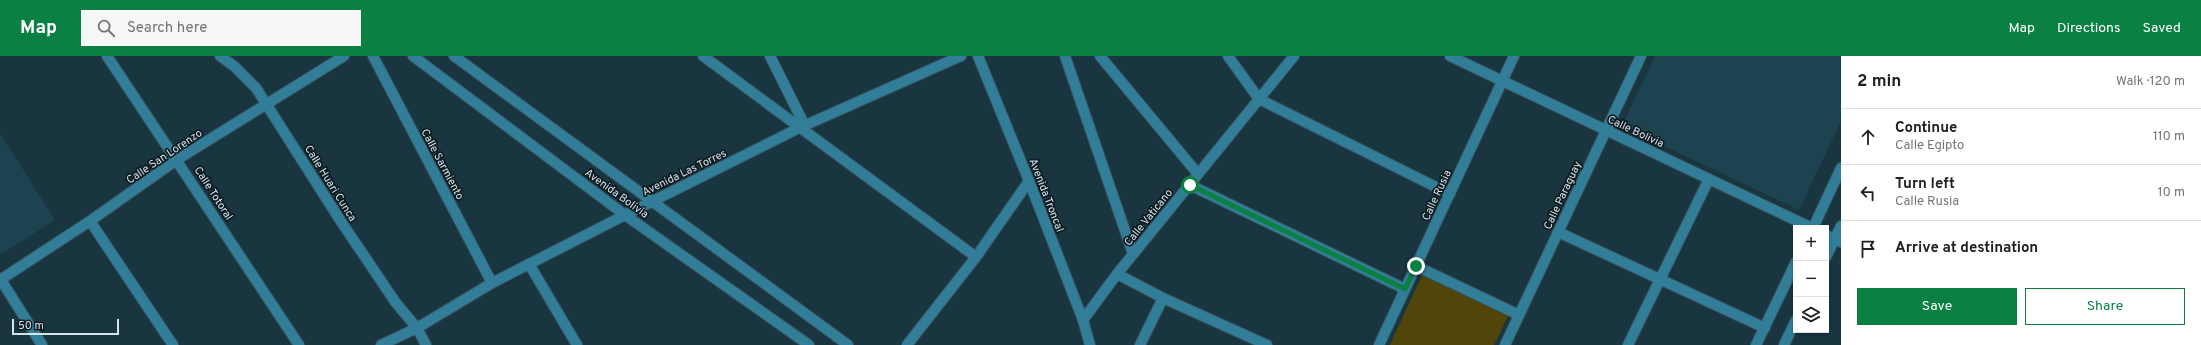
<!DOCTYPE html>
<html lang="en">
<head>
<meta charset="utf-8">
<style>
  :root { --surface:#fff; --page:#f6f6f6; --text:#202124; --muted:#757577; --line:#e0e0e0; --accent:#0b8043 }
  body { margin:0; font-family:Overpass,sans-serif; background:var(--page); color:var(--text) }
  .controls { position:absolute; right:12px; bottom:12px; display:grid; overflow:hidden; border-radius:0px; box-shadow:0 1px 3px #0004 }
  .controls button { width:36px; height:36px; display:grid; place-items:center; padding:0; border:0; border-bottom:1px solid var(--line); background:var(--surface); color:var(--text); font:20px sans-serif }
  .scale { position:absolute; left:12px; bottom:10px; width:107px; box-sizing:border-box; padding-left:4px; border:2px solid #d3e4eb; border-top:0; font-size:11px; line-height:14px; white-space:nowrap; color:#d3e4eb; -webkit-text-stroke:3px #0e1b20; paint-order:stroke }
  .stop { position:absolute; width:12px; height:12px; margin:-9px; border:3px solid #0b8043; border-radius:50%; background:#fff }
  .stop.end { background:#0b8043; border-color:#fff; box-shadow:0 1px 4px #0008 }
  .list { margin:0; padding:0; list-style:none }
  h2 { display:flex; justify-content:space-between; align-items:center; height:52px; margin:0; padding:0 16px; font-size:17px }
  h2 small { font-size:13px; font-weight:400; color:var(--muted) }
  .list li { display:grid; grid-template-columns:26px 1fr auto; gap:12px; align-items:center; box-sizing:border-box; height:56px; padding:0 16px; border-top:1px solid var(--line) }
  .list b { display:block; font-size:15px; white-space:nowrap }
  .list p { margin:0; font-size:13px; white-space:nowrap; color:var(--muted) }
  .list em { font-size:13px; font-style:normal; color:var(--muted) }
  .actions { display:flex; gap:8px; padding:12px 16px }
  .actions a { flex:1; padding:9px 0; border:1px solid var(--accent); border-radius:0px; text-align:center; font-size:14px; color:var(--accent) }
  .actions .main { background:var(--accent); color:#fff }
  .icon { flex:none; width:22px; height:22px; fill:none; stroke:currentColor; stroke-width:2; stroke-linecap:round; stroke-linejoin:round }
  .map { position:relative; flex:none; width:1841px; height:289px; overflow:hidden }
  header { display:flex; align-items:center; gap:24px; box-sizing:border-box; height:56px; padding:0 20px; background:var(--accent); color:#fff }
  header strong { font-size:19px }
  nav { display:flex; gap:22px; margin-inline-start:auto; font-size:14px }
  .search { width:280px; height:36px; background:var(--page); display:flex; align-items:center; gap:10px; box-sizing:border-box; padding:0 14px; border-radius:0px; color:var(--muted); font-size:15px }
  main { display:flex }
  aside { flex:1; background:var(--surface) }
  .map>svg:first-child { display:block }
  .built { fill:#1d4350 }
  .green { fill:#51450a }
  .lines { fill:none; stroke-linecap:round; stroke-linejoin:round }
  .minor-casing { stroke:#36515b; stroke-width:12 }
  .minor { stroke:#327e99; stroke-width:10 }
  .route { stroke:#0b8043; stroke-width:5 }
  .labels { text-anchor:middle; stroke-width:3.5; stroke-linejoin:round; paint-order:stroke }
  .street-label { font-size:11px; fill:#d3e4eb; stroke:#0e1b20 }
</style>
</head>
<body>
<header>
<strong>Map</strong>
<div class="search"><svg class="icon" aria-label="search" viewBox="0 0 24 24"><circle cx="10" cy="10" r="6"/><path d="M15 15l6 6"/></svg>Search here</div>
<nav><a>Map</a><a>Directions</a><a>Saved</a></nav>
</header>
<main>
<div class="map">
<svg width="1841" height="289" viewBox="0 0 1841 289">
  <rect width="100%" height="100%" fill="#183540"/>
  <g class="built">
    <polygon points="1655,0 1841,0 1841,65 1799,154 1622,70"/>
    <polygon points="0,77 55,164 0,199"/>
  </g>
  <polygon class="green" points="1422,219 1508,260 1494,289 1390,289"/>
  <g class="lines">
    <g class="minor-casing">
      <g id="minor">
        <polyline points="107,0 299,289"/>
        <polyline points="220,0 234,10 256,32 340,164 396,247 417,272 426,289"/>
        <polyline points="373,0 492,227"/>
        <polyline points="413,0 625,159 809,289"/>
        <polyline points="454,0 848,289"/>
        <polyline points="703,0 976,201"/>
        <polyline points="770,0 805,70"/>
        <polyline points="978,0 1029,125 1083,264 1090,289"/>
        <polyline points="1065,0 1133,198"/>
        <polyline points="1100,0 1198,118"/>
        <polyline points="1228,0 1259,43 1450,138"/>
        <polyline points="1450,0 1812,172"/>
        <polyline points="1190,129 1405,233"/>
        <polyline points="90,165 173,289"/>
        <polyline points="1813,172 1841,112"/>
        <polyline points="1558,176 1765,272"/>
        <polyline points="1826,179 1841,186"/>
        <polyline points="1826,201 1841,170"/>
        <polyline points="529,208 577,289"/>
        <polyline points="1416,210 1519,259"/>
        <polyline points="1117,218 1163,242 1267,289"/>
        <polyline points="0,224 90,165 178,103 344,0"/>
        <polyline points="1,224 42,289"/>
        <polyline points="1083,264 1117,218 1294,0"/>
        <polyline points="381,289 417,272 492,227 625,159 799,72 961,0"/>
        <polyline points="907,289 976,201 1029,125"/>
        <polyline points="1140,289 1163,242"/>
        <polyline points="1379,289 1514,0"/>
        <polyline points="1505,289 1641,0"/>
        <polyline points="1628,289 1709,123"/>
        <polyline points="1756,289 1796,206"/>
        <polyline points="1784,289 1796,264"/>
      </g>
    </g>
    <use href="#minor" class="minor"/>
  </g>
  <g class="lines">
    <polyline class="route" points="1190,129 1405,233 1416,210"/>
  </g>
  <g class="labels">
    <g class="street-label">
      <text transform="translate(1636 75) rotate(25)" y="4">Calle Bolivia</text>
      <text transform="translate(164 100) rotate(-34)" y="4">Calle San Lorenzo</text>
      <text transform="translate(443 108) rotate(62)" y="4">Calle Sarmiento</text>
      <text transform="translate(684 116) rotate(-26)" y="4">Avenida Las Torres</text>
      <text transform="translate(331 127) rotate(58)" y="4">Calle Huari Cunca</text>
      <text transform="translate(214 137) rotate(57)" y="4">Calle Totoral</text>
      <text transform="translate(617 137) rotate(36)" y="4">Avenida Bolivia</text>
      <text transform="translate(1047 139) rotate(69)" y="4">Avenida Troncal</text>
      <text transform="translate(1436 139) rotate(-65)" y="4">Calle Rusia</text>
      <text transform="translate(1562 139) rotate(-65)" y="4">Calle Paraguay</text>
      <text transform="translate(1148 161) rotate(-51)" y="4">Calle Vaticano</text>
    </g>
  </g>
</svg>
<div class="controls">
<button>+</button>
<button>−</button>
<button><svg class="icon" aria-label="layers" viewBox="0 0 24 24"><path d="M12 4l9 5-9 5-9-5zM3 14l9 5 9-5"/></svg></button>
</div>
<div class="scale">50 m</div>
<div class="stop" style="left:1190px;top:129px"></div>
<div class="stop end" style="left:1416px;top:210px"></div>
</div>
<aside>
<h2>2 min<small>Walk · 120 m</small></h2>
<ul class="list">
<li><svg class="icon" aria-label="ahead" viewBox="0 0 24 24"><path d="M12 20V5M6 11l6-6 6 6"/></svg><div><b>Continue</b><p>Calle Egipto</p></div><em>110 m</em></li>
<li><svg class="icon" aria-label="left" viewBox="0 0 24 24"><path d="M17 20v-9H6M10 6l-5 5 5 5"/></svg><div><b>Turn left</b><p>Calle Rusia</p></div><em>10 m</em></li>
<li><svg class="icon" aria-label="arrive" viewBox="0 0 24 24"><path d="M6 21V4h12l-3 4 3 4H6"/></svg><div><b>Arrive at destination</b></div></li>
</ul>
<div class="actions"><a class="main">Save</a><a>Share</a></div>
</aside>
</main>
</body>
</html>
